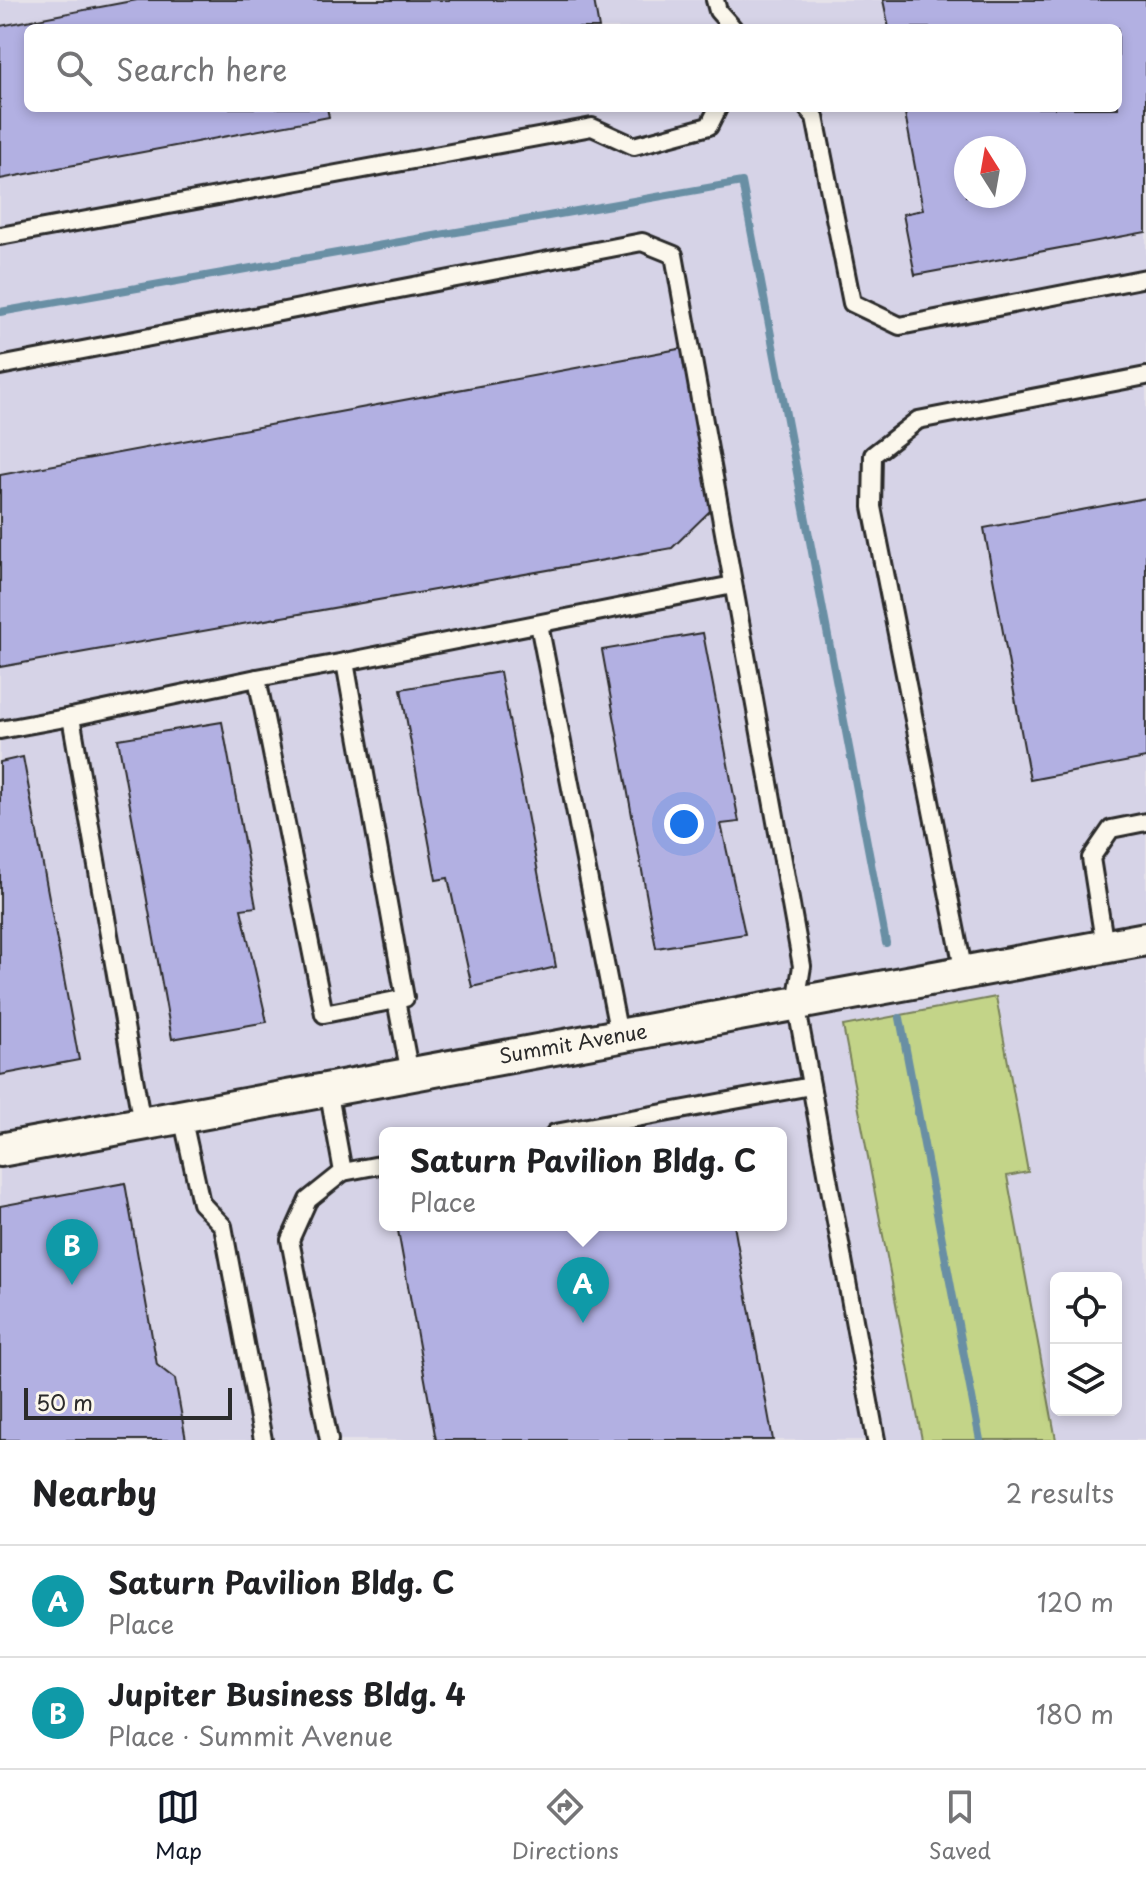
<!DOCTYPE html>
<html lang="en">
<head>
<meta charset="utf-8">
<style>
  :root { --surface:#fff; --page:#f6f6f6; --text:#202124; --muted:#757577; --line:#e0e0e0; --accent:#111827 }
  body { margin:0; font-family:"Playpen Sans",sans-serif; background:var(--page); color:var(--text) }
  .controls { position:absolute; right:24px; bottom:24px; display:grid; overflow:hidden; border-radius:12px; box-shadow:0 4px 12px #0003 }
  .controls button { width:72px; height:72px; display:grid; place-items:center; padding:0; border:0; border-bottom:2px solid var(--line); background:var(--surface); color:var(--text); font:40px sans-serif }
  .compass { position:absolute; left:954px; top:136px; width:72px; height:72px; border-radius:50%; background:var(--surface); box-shadow:0 4px 12px #0003; rotate:349deg }
  .scale { position:absolute; left:24px; bottom:20px; width:208px; box-sizing:border-box; padding-left:8px; border:4px solid #2b2b2b; border-top:0; font-size:22px; line-height:28px; white-space:nowrap; color:#2b2b2b; -webkit-text-stroke:6px #fbf7ec; paint-order:stroke }
  .you { position:absolute; left:684px; top:824px; width:28px; height:28px; margin:-20px; border:6px solid #fff; border-radius:50%; background:#1a73e8; box-shadow:0 0 0 12px #1a73e833 }
  .badge { display:grid; place-items:center; width:52px; height:52px; border-radius:50%; background:var(--accent); color:#fff; font-size:26px; font-weight:700 }
  .pin { position:absolute; translate:-50% -66px; filter:drop-shadow(0 2px 4px #0008) }
  .pin::after { content:''; position:absolute; top:42px; width:28px; height:24px; background:inherit; clip-path:polygon(0 0,100% 0,50% 100%) }
  .popup { position:absolute; left:379px; top:1127px; width:408px; height:104px; box-sizing:border-box; display:grid; place-content:center; border-radius:12px; background:var(--surface); filter:drop-shadow(0 2px 6px #0005); font-size:26px; white-space:nowrap; color:var(--muted) }
  .popup b { font-size:30px; color:var(--text) }
  .popup::after { content:''; position:absolute; left:50%; top:100%; margin-left:-16px; border:16px solid transparent; border-top-color:var(--surface) }
  .list { margin:0; padding:0; list-style:none }
  h2 { display:flex; justify-content:space-between; align-items:center; height:104px; margin:0; padding:0 32px; font-size:34px }
  h2 small { font-size:26px; font-weight:400; color:var(--muted) }
  .list li { display:grid; grid-template-columns:52px 1fr auto; gap:24px; align-items:center; box-sizing:border-box; height:112px; padding:0 32px; border-top:2px solid var(--line) }
  .list b { display:block; font-size:30px; white-space:nowrap }
  .list p { margin:0; font-size:26px; white-space:nowrap; color:var(--muted) }
  .list em { font-size:26px; font-style:normal; color:var(--muted) }
  .icon { flex:none; width:44px; height:44px; fill:none; stroke:currentColor; stroke-width:2; stroke-linecap:round; stroke-linejoin:round }
  .map { position:relative; flex:none; width:1146px; height:1440px; overflow:hidden }
  .search { position:absolute; background:var(--surface); box-shadow:0 4px 12px #0003; left:24px; right:24px; top:24px; height:88px; display:flex; align-items:center; gap:20px; box-sizing:border-box; padding:0 28px; border-radius:12px; color:var(--muted); font-size:30px }
  .sheet { height:328px; background:var(--surface) }
  nav { display:flex; justify-content:space-around; align-items:center; box-sizing:border-box; height:112px; border-top:2px solid var(--line); background:var(--surface); font-size:22px; color:var(--muted) }
  nav a { display:grid; justify-items:center; gap:4px }
  nav .on { color:var(--accent) }
  .map>svg:first-child { display:block }
  .built { fill:#d6d3e7; fill-rule:evenodd }
  .green { fill:#c3d488; stroke:#77805a; stroke-width:2 }
  .lines { fill:none; stroke-linecap:round; stroke-linejoin:round }
  .stream { stroke:#698fa4; stroke-width:8 }
  .building { fill:#b2b0e2; stroke:#2b2b2b; stroke-width:2; fill-rule:evenodd }
  .lane-casing { stroke:#2b2b2b; stroke-width:22 }
  .street-casing { stroke:#2b2b2b; stroke-width:38 }
  .lane { stroke:#fbf7ec; stroke-width:16 }
  .street { stroke:#fbf7ec; stroke-width:32 }
  .labels { text-anchor:middle; stroke-width:6; stroke-linejoin:round; paint-order:stroke }
  .street-label { font-size:20px; fill:#2b2b2b; stroke:#fbf7ec }
</style>
</head>
<body>
<div class="map">
<svg width="1146" height="1440" viewBox="0 0 1146 1440">
  <rect width="100%" height="100%" fill="#e5e2e9"/>
  <filter id="ink" filterUnits="userSpaceOnUse"><feTurbulence type="fractalNoise" baseFrequency=".0125" numOctaves="2"/><feDisplacementMap in="SourceGraphic" scale="16" xChannelSelector="R" yChannelSelector="G"/><feConvolveMatrix kernelMatrix="1 2 1 2 8 2 1 2 1" color-interpolation-filters="sRGB"/></filter>
  <g filter="url(#ink)">
    <path class="built" d="M0,0H1146V1440H0ZM28,28H1118V108H28ZM966,148H1014V196H966ZM385,1133H781V1225H385ZM1056,1278H1116V1410H1056Z"/>
    <polygon class="green" points="996,997 1028,1172 1007,1176 1056,1440 922,1440 843,1026"/>
    <g class="lines">
      <g class="stream">
        <polyline points="0,312 742,182 886,943"/>
        <polyline points="900,1018 980,1440"/>
      </g>
    </g>
    <g class="building">
      <polygon points="137,0 594,0 599,28 28,28 28,108 327,108 329,117 0,179 0,26"/>
      <path d="M883,0H1146V232L915,275L903,214L923,210L904,108H1118V28H889ZM966,148H1014V196H966Z"/>
      <polygon points="684,348 712,509 672,548 0,667 0,475"/>
      <polygon points="1146,498 1146,758 1030,780 984,528"/>
      <polygon points="703,633 739,822 721,824 745,934 656,948 602,650"/>
      <polygon points="500,672 556,967 472,987 448,878 436,880 401,689"/>
      <polygon points="222,722 256,907 241,909 267,1022 172,1039 118,739"/>
      <polygon points="23,757 79,1060 0,1075 0,762"/>
      <polygon points="125,1183 157,1365 175,1379 186,1440 0,1440 0,1206"/>
      <polygon points="397,1225 734,1225 773,1440 436,1440"/>
    </g>
    <g class="lines">
      <g class="lane-casing">
        <g id="lane">
          <polyline points="715,0 718,11 733,28"/>
          <polyline points="807,108 815,117 852,303 900,326 1146,278"/>
          <polyline points="0,236 592,127 634,146 709,126 718,108"/>
          <polyline points="0,366 642,242 674,255 802,966 796,1003 876,1440"/>
          <polyline points="539,624 619,1035"/>
          <polyline points="345,662 733,585"/>
          <polyline points="257,678 345,662 405,998 396,1000"/>
          <polyline points="0,730 71,717"/>
          <polyline points="1105,947 1091,858 1111,829 1146,822"/>
          <polyline points="964,973 872,507 873,455 918,420 1146,376"/>
          <polyline points="328,1089 343,1172 308,1200 290,1240 329,1440"/>
          <polyline points="182,1116 201,1203 223,1226 263,1440"/>
          <polyline points="142,1124 71,717 257,678 324,1014 396,1000 410,1074"/>
          <polyline points="555,1133 811,1086"/>
          <polyline points="343,1172 385,1164"/>
        </g>
      </g>
      <g class="street-casing">
        <polyline id="street" points="0,1150 1146,939"/>
      </g>
      <use href="#lane" class="lane"/>
      <use href="#street" class="street"/>
    </g>
  </g>
  <g class="labels">
    <g class="street-label">
      <text transform="translate(573 1044) rotate(-10)" y="7">Summit Avenue</text>
    </g>
  </g>
</svg>
<div class="controls">
<button><svg class="icon" aria-label="locate" viewBox="0 0 24 24"><circle cx="12" cy="12" r="6"/><path d="M12 2v4M12 18v4M2 12h4M18 12h4"/></svg></button>
<button><svg class="icon" aria-label="layers" viewBox="0 0 24 24"><path d="M12 4l9 5-9 5-9-5zM3 14l9 5 9-5"/></svg></button>
</div>
<svg class="compass" viewBox="-18 -18 36 36"><path d="M0-13l5 13h-10z" fill="#e53935"/><path d="M0 13l5-13h-10z" fill="#757577"/></svg>
<div class="scale">50 m</div>
<div class="you"></div>
<div class="pin badge" style="left:583px;top:1323px;background:#0f9aa8">A</div>
<div class="popup"><b>Saturn Pavilion Bldg. C</b>Place</div>
<div class="pin badge" style="left:72px;top:1285px;background:#0f9aa8">B</div>
<div class="search"><svg class="icon" aria-label="search" viewBox="0 0 24 24"><circle cx="10" cy="10" r="6"/><path d="M15 15l6 6"/></svg>Search here</div>
</div>
<section class="sheet">
<h2>Nearby<small>2 results</small></h2>
<ul class="list">
<li><span class="badge" style="background:#0f9aa8">A</span><div><b>Saturn Pavilion Bldg. C</b><p>Place</p></div><em>120 m</em></li>
<li><span class="badge" style="background:#0f9aa8">B</span><div><b>Jupiter Business Bldg. 4</b><p>Place · Summit Avenue</p></div><em>180 m</em></li>
</ul>
</section>
<nav>
<a class="on"><svg class="icon" aria-label="map" viewBox="0 0 24 24"><path d="M3 6l6-2 6 2 6-2v14l-6 2-6-2-6 2zM9 4v14M15 6v14"/></svg>Map</a>
<a><svg class="icon" aria-label="directions" viewBox="0 0 24 24"><path d="M12 3l9 9-9 9-9-9zM9 14v-3h6M13 9l2 2-2 2"/></svg>Directions</a>
<a><svg class="icon" aria-label="saved" viewBox="0 0 24 24"><path d="M7 4h10v16l-5-4-5 4z"/></svg>Saved</a>
</nav>
</body>
</html>
